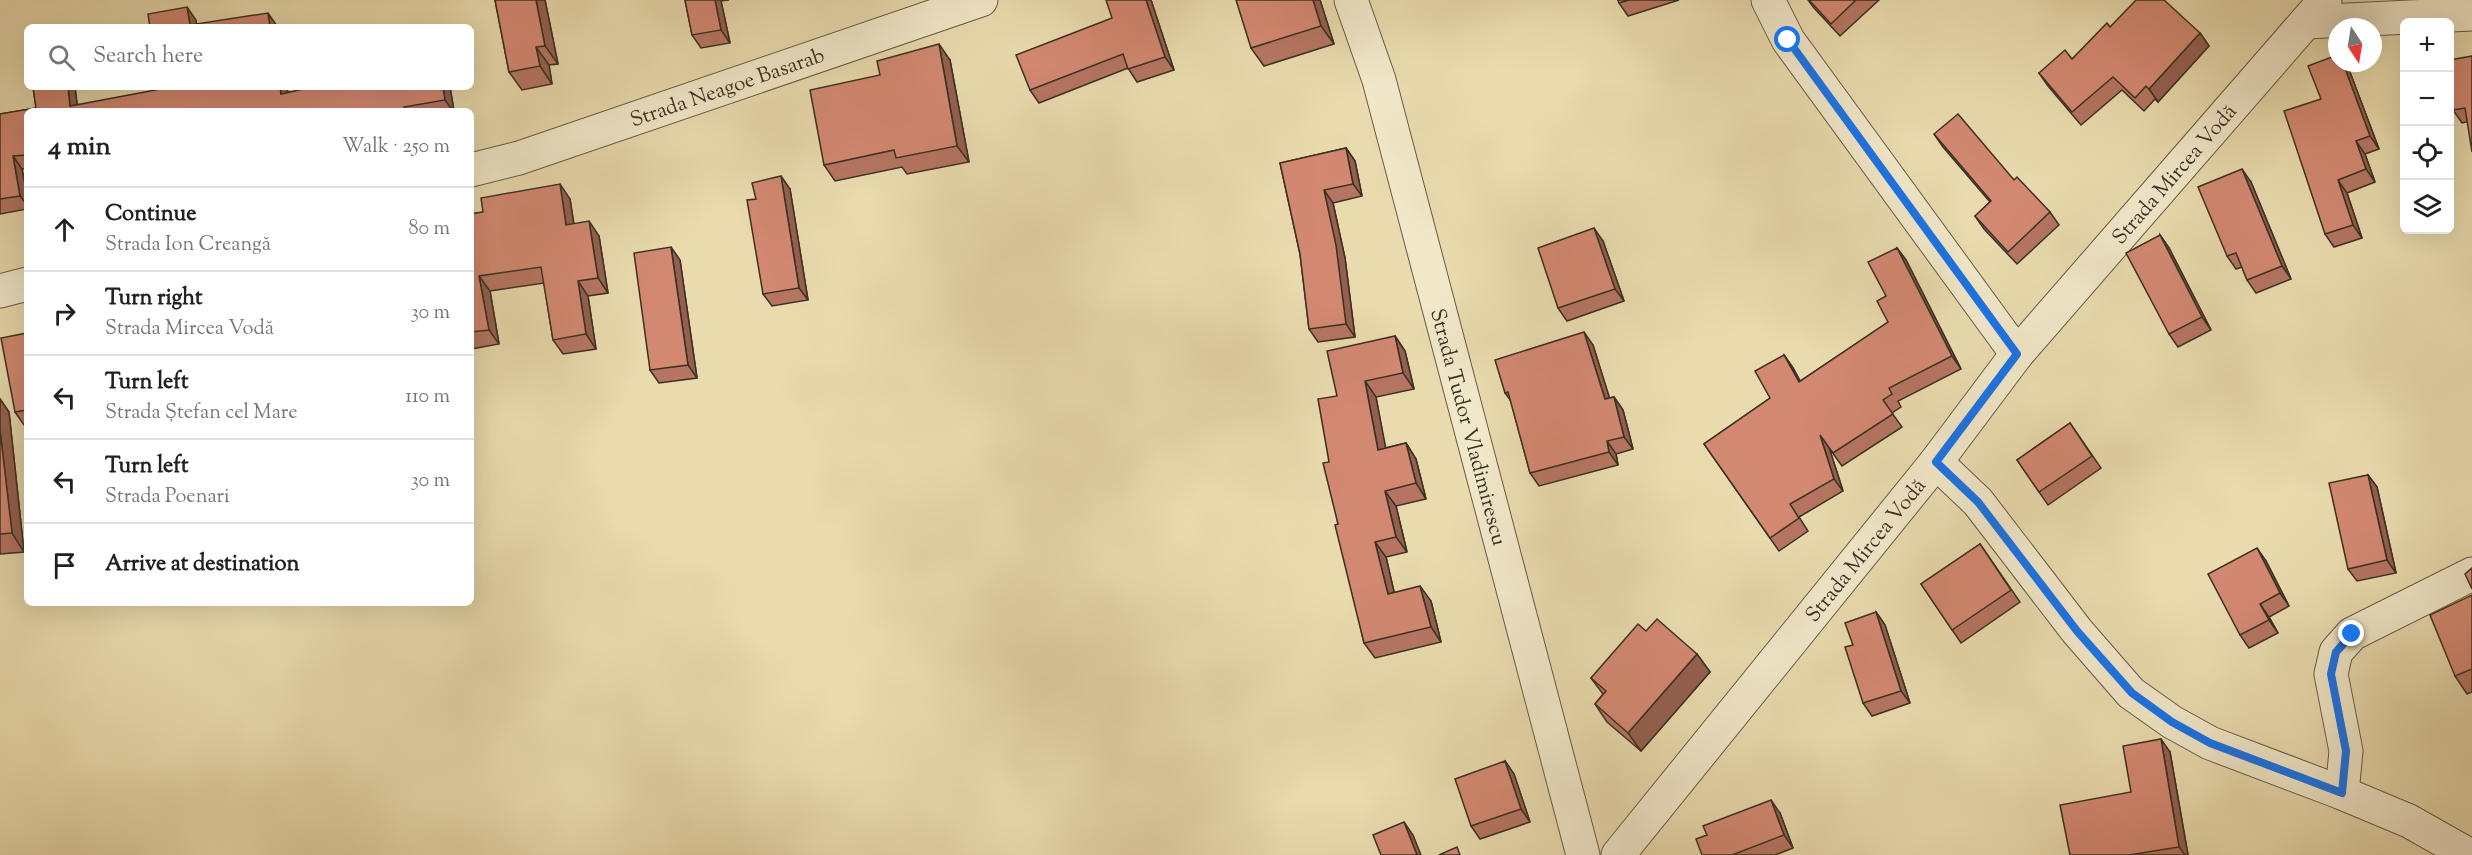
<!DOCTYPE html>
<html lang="en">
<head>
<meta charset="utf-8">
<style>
  :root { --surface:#fff; --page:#f2f2f2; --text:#202124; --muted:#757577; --line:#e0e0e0 }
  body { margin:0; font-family:"Sorts Mill Goudy",serif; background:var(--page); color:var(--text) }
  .controls { position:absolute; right:18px; top:18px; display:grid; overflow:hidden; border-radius:9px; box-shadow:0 6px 24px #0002 }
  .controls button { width:54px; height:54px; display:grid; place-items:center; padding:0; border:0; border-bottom:2px solid var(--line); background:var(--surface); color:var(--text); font:30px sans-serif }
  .compass { position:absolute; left:2328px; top:18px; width:54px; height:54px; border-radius:50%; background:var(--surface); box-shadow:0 6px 24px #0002; rotate:168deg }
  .stop { position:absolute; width:18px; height:18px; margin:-14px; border:4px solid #1a73e8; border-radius:50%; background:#fff }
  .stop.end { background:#1a73e8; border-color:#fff; box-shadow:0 2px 6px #0008 }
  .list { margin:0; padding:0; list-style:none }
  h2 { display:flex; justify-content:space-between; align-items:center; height:78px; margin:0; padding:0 24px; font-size:26px }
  h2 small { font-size:20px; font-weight:400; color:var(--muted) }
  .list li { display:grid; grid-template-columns:39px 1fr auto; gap:18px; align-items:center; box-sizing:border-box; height:84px; padding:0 24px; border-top:2px solid var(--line) }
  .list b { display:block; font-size:22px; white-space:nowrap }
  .list p { margin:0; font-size:20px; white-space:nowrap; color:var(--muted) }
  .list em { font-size:20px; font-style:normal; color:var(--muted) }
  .icon { flex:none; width:33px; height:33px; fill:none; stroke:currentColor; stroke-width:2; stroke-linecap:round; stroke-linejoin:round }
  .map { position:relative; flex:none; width:2472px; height:855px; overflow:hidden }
  .search { position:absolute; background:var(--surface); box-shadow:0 6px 24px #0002; left:24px; top:24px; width:450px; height:66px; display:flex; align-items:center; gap:15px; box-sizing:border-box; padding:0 21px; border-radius:9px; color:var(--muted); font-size:22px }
  .panel { position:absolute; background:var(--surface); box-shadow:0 6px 24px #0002; left:24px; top:108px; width:450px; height:498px; border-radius:9px }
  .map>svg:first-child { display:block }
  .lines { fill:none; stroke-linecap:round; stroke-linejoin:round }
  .minor-casing { stroke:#665b45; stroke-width:35 }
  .minor { stroke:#f1e8ca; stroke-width:33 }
  .wall { fill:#b57562; stroke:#3b3022; stroke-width:1.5 }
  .shaded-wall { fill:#945f50; stroke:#3b3022; stroke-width:1.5 }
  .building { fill:#d38872; stroke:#3b3022; stroke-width:1.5 }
  .route { stroke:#1a73e8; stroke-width:8 }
  .labels { text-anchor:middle; stroke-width:4.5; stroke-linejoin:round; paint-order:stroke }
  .street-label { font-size:21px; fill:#3b3022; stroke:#f1e8ca }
</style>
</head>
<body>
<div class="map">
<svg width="2472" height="855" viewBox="0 0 2472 855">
  <rect width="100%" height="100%" fill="#e9dbae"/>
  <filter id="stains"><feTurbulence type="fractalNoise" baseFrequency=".00333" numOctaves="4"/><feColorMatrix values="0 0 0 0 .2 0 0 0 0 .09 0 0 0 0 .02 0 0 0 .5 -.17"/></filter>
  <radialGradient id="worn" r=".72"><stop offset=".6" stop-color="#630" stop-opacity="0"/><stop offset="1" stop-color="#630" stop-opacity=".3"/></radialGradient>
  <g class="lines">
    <g class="minor-casing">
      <g id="minor">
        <polyline points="1351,0 1379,80 1583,855"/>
        <polyline points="1768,0 1788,40 2017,354"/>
        <polyline points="2306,22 2472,14"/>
        <polyline points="471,170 519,158 981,0"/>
        <polyline points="0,291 27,284"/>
        <polyline points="1936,462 1978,502 2077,631 2131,693 2172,722 2210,743 2342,793 2409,821 2469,855"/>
        <polyline points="2342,793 2346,751 2331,674 2336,652 2352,634 2472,574"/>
        <polyline points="1618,855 1936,462 2017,354 2325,0"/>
      </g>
    </g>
    <use href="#minor" class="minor"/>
  </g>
  <g class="wall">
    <polygon points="495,0 545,0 558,64 549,65 552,84 522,90 509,72"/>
    <polygon points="685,0 729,0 721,1 730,43 701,48 692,35"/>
    <polygon points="1151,0 1174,70 1137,82 1128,68 1039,103 1030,90 1112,18"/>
    <polygon points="1320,0 1334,44 1264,66 1251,48"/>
    <polygon points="1618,0 1679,0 1628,16 1619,3"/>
    <polygon points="1808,0 1879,0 1840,36 1814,8"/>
    <polygon points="2110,27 2200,33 2209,46 2158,102 2155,99 2144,111 2122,90 2081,125 2048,86 2039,73 2072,59"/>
    <polygon points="2472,56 2467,122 2462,123 2453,110"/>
    <polygon points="950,60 969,162 907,174 902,167 835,181 824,165"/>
    <polygon points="2348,67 2379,149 2365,154 2375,182 2347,193 2362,238 2334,247 2325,234 2321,99"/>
    <polygon points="33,87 75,87 77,105 288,92 450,87 454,111 27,111 27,169 22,169 27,195 27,209 0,214 0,114 36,108"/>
    <polygon points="1934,134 2014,180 2050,212 2059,225 2017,264 1984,229 1975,216 1990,202 1943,147"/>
    <polygon points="1346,148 1355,161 1362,196 1333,203 1345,258 1355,337 1318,342 1309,329 1300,254 1280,163"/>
    <polygon points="2251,182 2291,279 2256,293 2247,280 2242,267 2236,269 2227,256"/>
    <polygon points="790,189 808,300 772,306 763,294 756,199"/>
    <polygon points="570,199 574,224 599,236 608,293 588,296 596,349 563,354 553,340 544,283 490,291 499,344 471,349 471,214"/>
    <polygon points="2160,235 2169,248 2211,330 2178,347 2169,334"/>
    <polygon points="1603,241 1624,301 1567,321 1558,308"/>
    <polygon points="1897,248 1906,260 1961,369 1898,401 1901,407 1892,413 1902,427 1842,466 1829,448 1843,491 1799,517 1808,531 1779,551 1704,444 1770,398 1784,355 1793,368 1800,381 1888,322 1886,296"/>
    <polygon points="680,260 697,378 659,383 650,370"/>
    <polygon points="27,333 27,425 24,425 15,412"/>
    <polygon points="1395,336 1405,351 1414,389 1376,397 1385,448 1406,443 1416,459 1426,499 1396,506 1407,552 1386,557 1394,592 1431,601 1441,642 1375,658 1364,643 1338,524 1329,462 1337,396"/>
    <polygon points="1593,345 1609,398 1614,397 1623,410 1633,449 1616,454 1618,465 1539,486 1530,473 1511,401 1505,393"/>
    <polygon points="0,399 9,412 24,552 0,554"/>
    <polygon points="2070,423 2101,468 2048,505 2017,460"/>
    <polygon points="2368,475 2377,487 2396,573 2357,581 2348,569"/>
    <polygon points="1980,544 2020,602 1961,643 1921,584"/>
    <polygon points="2266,561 2289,606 2269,617 2278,633 2249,648 2240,635"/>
    <polygon points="2472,595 2472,692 2467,694 2455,676"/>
    <polygon points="1876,612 1885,625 1910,703 1872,716 1863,703"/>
    <polygon points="1646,631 1697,654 1710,672 1641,751 1607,722 1595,704 1603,694 1591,678"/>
    <polygon points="2170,752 2188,855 2070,855 2131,792"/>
    <polygon points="1505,761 1514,774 1530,822 1480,839 1471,826"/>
    <polygon points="1780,813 1793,848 1775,855 1702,855"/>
  </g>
  <g class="shaded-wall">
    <polygon points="536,0 545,0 558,64 545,46"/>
    <polygon points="715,0 720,0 721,1 730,43 721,30"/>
    <polygon points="1146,0 1151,0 1174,70 1165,57"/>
    <polygon points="1313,0 1320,0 1334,44 1321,26"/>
    <polygon points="187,7 196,20 197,27 190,25"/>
    <polygon points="268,13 277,26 277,27 270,27"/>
    <polygon points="2200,33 2209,46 2158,102 2149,89"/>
    <polygon points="939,44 950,60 969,162 957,146"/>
    <polygon points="536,47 549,65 552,84 540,66"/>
    <polygon points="2343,63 2346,63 2348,67 2379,149 2370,136"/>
    <polygon points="68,87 75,87 78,111 70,106"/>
    <polygon points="280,87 287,87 290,106 281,94"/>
    <polygon points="443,87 450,87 454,111 453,111 445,100"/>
    <polygon points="2356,141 2365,154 2375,182 2366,169"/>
    <polygon points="1346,148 1355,161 1362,196 1353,184"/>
    <polygon points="13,156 22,169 27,195 27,205 20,196"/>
    <polygon points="2242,169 2251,182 2291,279 2282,266"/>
    <polygon points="781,176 790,189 808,300 799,288"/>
    <polygon points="2338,180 2347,193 2362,238 2353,225"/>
    <polygon points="560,184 570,199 576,240 566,225"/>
    <polygon points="1324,190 1333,203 1345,258 1355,337 1346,324"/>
    <polygon points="589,221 599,236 608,293 598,278"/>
    <polygon points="1594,228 1603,241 1624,301 1615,289"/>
    <polygon points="2160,235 2169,248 2211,330 2202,317"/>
    <polygon points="671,247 680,260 697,378 688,365"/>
    <polygon points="1897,248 1906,260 1961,369 1952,356"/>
    <polygon points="479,276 490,291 499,344 489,330"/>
    <polygon points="578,281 588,296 596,349 586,334"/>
    <polygon points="1584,332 1593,345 1614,412 1605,399"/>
    <polygon points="1395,336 1405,351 1414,389 1403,373"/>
    <polygon points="1784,355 1793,368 1808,395 1799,382"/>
    <polygon points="1365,381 1376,397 1389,465 1378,450"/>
    <polygon points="1614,397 1623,410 1633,449 1624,437"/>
    <polygon points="0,399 9,412 24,552 12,533 0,430"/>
    <polygon points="1820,435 1829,447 1843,491 1834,479"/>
    <polygon points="1607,441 1616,454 1618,465 1609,452"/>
    <polygon points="1406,443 1416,459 1426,499 1416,483"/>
    <polygon points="2368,475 2377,487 2396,573 2387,560"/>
    <polygon points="1385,491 1396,506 1407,552 1396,537"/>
    <polygon points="1375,542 1386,557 1398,609 1388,594"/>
    <polygon points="2257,548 2266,561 2289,606 2280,593"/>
    <polygon points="1420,586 1431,601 1441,642 1431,627"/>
    <polygon points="2260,604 2269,617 2278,633 2269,620"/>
    <polygon points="1876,612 1885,625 1910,703 1901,691"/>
    <polygon points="1697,654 1710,672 1641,751 1628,733"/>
    <polygon points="2161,739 2170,752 2188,855 2185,855 2179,847"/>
    <polygon points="1505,761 1514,774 1530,822 1521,809"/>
    <polygon points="1771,800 1780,813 1793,848 1784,835"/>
    <polygon points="1404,822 1413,835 1421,855 1417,855"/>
  </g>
  <g class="building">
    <polygon points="495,0 536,0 545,46 536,47 540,66 509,72"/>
    <polygon points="685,0 715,0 721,30 692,35"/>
    <polygon points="1106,0 1146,0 1165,57 1128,69 1123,54 1030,90 1016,55 1112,18"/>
    <polygon points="1236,0 1313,0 1321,26 1251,48"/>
    <polygon points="1618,0 1629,0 1619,3"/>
    <polygon points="1809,0 1856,0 1831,24"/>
    <polygon points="2136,0 2164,0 2200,33 2149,89 2146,86 2135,98 2113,77 2072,112 2039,73 2065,50 2072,59 2107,23 2110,27"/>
    <polygon points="187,7 190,25 268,13 270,27 150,27 148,14"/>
    <polygon points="939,44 957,146 896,158 894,150 824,165 810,90 880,75 877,61"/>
    <polygon points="2337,55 2337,63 2343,63 2370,136 2356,141 2366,169 2338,180 2353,225 2325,234 2284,111 2321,99 2308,66"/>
    <polygon points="2472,56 2472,152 2465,108 2453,110 2450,88 2450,60"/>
    <polygon points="33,87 68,87 70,106 161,89 160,87 280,87 281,94 312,87 443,87 445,100 404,107 405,109 393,111 27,111 27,155 13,156 20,196 0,199 0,114 36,108"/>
    <polygon points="1958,114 2014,180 2017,177 2050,212 2008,252 1975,216 1991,201 1934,134"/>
    <polygon points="1346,148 1353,184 1324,190 1336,245 1346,324 1309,329 1300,254 1280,163"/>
    <polygon points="2242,169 2282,266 2247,280 2236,253 2227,256 2198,187"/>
    <polygon points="781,176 799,288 763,294 747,200 756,199 752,183"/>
    <polygon points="560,184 566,225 589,221 598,278 578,281 586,334 553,340 541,267 479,276 489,330 471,332 471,214 483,212 481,198"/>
    <polygon points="1594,228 1615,289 1558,308 1538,248"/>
    <polygon points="2160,235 2202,317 2169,334 2126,253"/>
    <polygon points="671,247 688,365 650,370 634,253"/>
    <polygon points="1897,248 1952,356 1889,388 1892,394 1883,400 1893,414 1833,453 1820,435 1834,479 1790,504 1799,518 1770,538 1704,444 1770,398 1755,371 1784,355 1799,382 1888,322 1877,301 1886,296 1868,262"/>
    <polygon points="1584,332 1605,399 1614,397 1624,437 1607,441 1609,452 1530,473 1508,392 1505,393 1495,360"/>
    <polygon points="27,333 27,410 15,412 1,338"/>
    <polygon points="1395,336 1403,373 1365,381 1378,450 1406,443 1416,483 1385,491 1396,537 1375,542 1388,594 1420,586 1431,627 1364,643 1335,525 1338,524 1323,463 1329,462 1318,399 1337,396 1327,351"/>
    <polygon points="2070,423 2092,456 2039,492 2017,460"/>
    <polygon points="0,430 12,533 0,534"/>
    <polygon points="2368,475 2387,560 2348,569 2329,483"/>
    <polygon points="1980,544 2011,590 1952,630 1921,584"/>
    <polygon points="2257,548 2280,593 2260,604 2269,620 2240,635 2208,574"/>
    <polygon points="2472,568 2472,589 2465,574"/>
    <polygon points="2472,595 2472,669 2455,676 2430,615"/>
    <polygon points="1876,612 1901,691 1863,703 1845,647 1853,645 1845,623"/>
    <polygon points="1657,619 1697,654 1628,733 1595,704 1606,691 1591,678 1638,624 1646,631"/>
    <polygon points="2161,739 2179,847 2129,855 2070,855 2060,805 2131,792 2123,746"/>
    <polygon points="1505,761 1521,809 1471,826 1455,779"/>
    <polygon points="1771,800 1784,835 1732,855 1702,855 1696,839 1707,835 1703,826"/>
    <polygon points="1404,822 1417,855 1381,855 1373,835"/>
    <polygon points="1457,847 1460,855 1439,855"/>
  </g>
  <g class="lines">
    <polyline class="route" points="1788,40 2017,354 1936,462 1978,502 2077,631 2132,693 2172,722 2210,743 2342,793 2346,751 2331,674 2336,652 2352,634"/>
  </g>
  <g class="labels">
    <g class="street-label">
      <text transform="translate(727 87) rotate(-19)" y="7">Strada Neagoe Basarab</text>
      <text transform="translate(2174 174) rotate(-49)" y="7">Strada Mircea Vodă</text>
      <text transform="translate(1469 427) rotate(75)" y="7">Strada Tudor Vladimirescu</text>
      <text transform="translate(1865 550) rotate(-51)" y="7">Strada Mircea Vodă</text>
    </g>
  </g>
  <rect width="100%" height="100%" filter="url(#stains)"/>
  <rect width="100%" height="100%" fill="url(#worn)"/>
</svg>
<div class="controls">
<button>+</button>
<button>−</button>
<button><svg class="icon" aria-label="locate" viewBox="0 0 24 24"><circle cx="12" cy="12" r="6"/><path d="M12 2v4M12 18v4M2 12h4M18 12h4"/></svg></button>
<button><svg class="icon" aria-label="layers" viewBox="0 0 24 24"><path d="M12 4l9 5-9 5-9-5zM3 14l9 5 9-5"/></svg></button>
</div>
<svg class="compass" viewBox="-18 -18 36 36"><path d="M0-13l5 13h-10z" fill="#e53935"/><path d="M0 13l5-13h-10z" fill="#757577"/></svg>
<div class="stop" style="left:1788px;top:40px"></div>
<div class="stop end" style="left:2352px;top:634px"></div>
<div class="search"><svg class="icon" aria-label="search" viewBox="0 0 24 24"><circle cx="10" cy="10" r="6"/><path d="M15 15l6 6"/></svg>Search here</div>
<section class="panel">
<h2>4 min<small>Walk · 250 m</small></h2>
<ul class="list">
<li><svg class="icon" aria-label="ahead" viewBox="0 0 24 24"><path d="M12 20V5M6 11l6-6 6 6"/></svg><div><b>Continue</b><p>Strada Ion Creangă</p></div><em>80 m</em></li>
<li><svg class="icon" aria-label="right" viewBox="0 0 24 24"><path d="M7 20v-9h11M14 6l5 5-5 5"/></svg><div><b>Turn right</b><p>Strada Mircea Vodă</p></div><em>30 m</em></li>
<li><svg class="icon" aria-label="left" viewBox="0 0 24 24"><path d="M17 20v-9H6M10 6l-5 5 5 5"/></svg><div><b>Turn left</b><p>Strada Ștefan cel Mare</p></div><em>110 m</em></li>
<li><svg class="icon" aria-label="left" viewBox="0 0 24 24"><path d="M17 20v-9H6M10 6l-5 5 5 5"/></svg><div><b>Turn left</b><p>Strada Poenari</p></div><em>30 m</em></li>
<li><svg class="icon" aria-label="arrive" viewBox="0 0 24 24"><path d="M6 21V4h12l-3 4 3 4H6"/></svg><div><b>Arrive at destination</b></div></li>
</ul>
</section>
</div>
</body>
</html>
